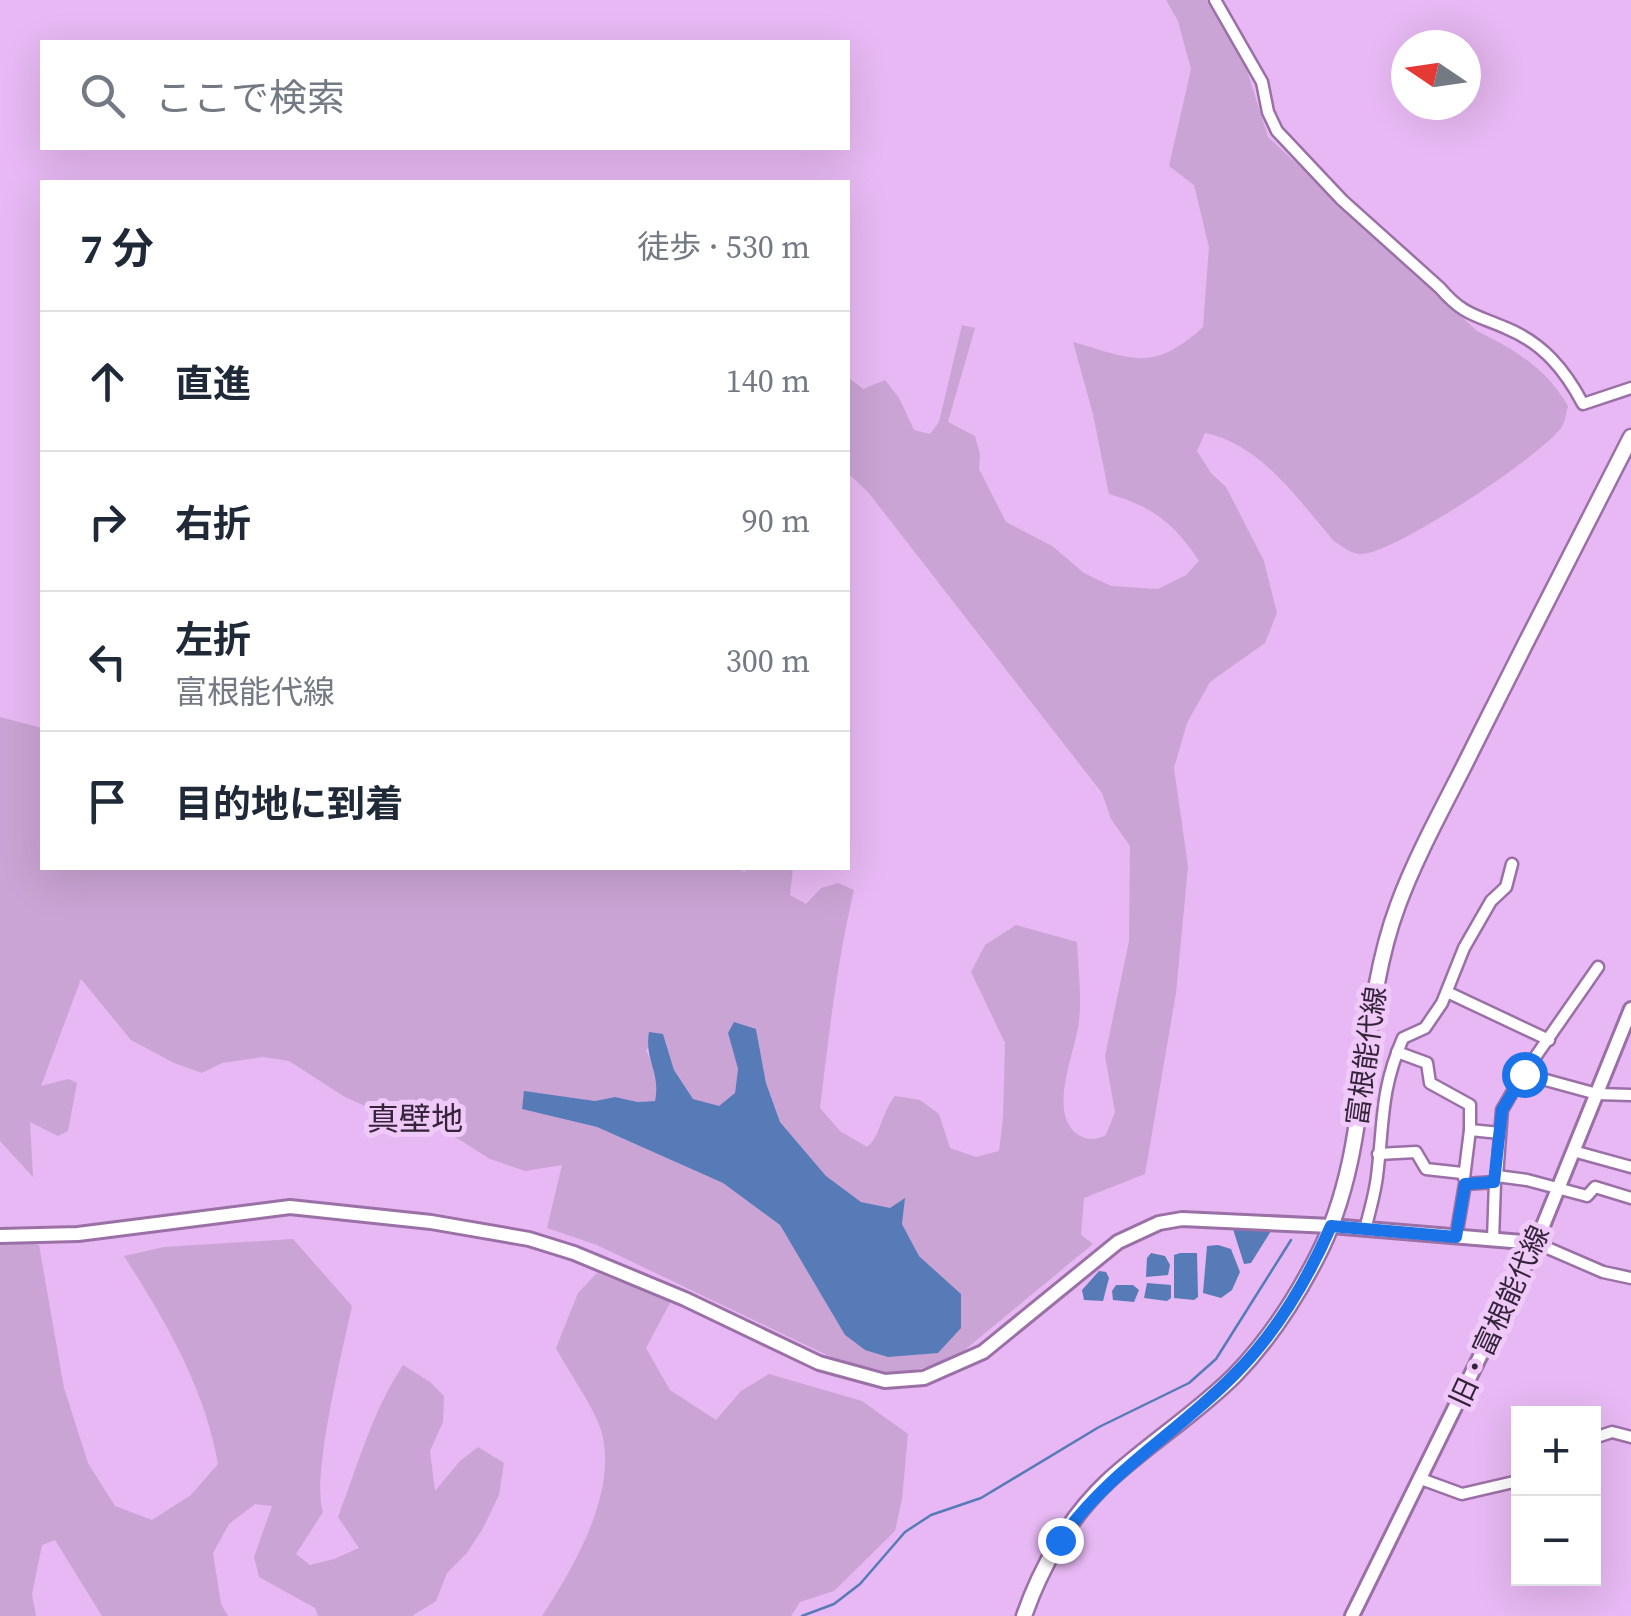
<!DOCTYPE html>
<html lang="ja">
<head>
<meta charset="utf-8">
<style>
  :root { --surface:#fff; --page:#f2f2f3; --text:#1f2937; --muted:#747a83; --line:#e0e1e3 }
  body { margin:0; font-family:"Source Serif 4","Noto Sans JP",serif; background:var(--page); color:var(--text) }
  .controls { position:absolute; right:30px; bottom:30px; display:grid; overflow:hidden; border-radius:0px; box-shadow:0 10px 40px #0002 }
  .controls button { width:90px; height:90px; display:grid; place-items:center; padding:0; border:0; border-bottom:2px solid var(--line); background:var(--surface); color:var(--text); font:50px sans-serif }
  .compass { position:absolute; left:1391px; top:30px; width:90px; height:90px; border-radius:50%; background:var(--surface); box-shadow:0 10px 40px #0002; rotate:283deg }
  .stop { position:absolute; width:30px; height:30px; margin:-22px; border:8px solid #1a73e8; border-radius:50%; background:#fff }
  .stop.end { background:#1a73e8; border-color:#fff; box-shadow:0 2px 10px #0008 }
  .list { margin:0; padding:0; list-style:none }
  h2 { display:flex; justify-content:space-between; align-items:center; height:130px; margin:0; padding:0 40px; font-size:42px }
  h2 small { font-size:32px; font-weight:400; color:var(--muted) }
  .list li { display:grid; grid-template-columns:65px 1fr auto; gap:30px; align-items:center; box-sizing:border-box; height:140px; padding:0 40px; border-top:2px solid var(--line) }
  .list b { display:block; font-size:38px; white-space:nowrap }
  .list p { margin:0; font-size:32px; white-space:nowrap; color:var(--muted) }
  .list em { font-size:32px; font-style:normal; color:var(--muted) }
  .icon { flex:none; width:55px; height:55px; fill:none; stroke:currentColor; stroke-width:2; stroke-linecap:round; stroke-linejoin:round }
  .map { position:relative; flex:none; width:1631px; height:1616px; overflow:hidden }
  .search { position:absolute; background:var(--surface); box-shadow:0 10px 40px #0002; left:40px; top:40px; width:810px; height:110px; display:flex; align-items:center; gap:25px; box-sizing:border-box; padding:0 35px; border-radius:0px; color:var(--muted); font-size:38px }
  .panel { position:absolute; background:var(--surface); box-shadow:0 10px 40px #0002; left:40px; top:180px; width:810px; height:690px; border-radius:0px }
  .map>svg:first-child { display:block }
  .green { fill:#caa4d4; fill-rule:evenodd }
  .water { fill:#567bb7 }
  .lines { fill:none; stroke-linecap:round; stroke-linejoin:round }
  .stream { stroke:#567bb7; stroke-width:2.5 }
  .minor-casing { stroke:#9b70a6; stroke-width:15 }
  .tertiary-casing { stroke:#9b70a6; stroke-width:18 }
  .secondary-casing { stroke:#9b70a6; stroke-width:19 }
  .minor { stroke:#fff; stroke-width:10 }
  .tertiary { stroke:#fff; stroke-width:12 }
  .secondary { stroke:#fff; stroke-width:14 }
  .route { stroke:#1a73e8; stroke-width:12 }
  .labels { text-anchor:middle; stroke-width:10; stroke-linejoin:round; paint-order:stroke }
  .street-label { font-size:28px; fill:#342339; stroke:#efc9f8 }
  .quarter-label { font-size:32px; fill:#342339; stroke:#efc9f8 }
</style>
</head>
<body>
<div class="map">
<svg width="1631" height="1616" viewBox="0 0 1631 1616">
  <rect width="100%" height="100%" fill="#e7b8f3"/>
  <g class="green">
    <path d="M1166,0H1206L1244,61L1268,137L1477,331C1514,349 1547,369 1568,406C1566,413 1565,423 1561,428C1541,456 1392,555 1361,554C1351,554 1342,546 1334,541C1298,500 1261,444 1205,433L1197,451L1211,473L1226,487L1264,561L1277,613L1265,643L1210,682L1187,723L1174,768L1188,866L1176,993L1145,1174L1084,1198L1081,1235L1093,1244L950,1362L896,1374L833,1358L597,1245L547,1228L562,1165L525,1171L490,1159L438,1126L381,1113L345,1097L289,1061L263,1057L222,1063L202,1073L174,1063L131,1040L81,979L41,1086L68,1079L77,1083L68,1131L58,1136L30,1122L33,1177L0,1141V717L42,728V868H736L745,872L747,868H793L790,895L806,904L821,888L838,883L854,890C837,962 829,1034 820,1108L840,1131L867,1147C880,1138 882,1111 895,1096L920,1100L939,1114L950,1148L976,1157L999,1151L1003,1118L1005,1043L971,972L985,945L1016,925L1077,942C1078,968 1082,996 1079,1021C1076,1051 1047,1112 1077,1134C1087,1141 1096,1140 1106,1135L1115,1112L1105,1056L1129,941L1130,846L1111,819L1102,793L868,492L848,473V377L863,389L885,380L899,398L914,430L930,434L939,422L962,325L975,328L948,422L975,436L980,454L979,469L1006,522L1052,546L1084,573L1111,586L1158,589L1186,575L1199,561C1175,524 1152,506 1109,494L1093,414L1073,342C1132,359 1153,373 1203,327L1209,247L1194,185L1169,166L1191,69L1178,21ZM756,1029L766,1083L780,1122L826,1176L861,1202L890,1209L904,1199L902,1224L919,1256L961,1294L865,1350L845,1335L780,1225L723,1183L597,1127L522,1109L524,1092L595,1101L615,1097L638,1102L655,1101L659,1080L646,1050L663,1034L674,1070L693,1099L719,1107L735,1093L738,1069L728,1033Z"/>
    <path d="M0,1238L39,1245L64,1388L88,1463L115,1506L152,1520L191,1495L218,1464C205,1388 165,1320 124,1256L164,1247L293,1239L352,1306C343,1349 311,1477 323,1512L296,1554L310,1565L334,1559L359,1548L338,1517C358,1465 372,1412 403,1365L430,1382L444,1396L443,1422L430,1451L435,1491L460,1461L478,1447L504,1463L499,1495L483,1528L467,1553L447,1573L436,1601L412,1616H318L315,1608L259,1577L254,1557L272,1506L255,1504L229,1524L213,1553L221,1604L228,1616H102L55,1540L42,1545L32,1594L36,1616H0Z"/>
    <path d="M597,1273L671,1301L646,1348L670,1390L716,1420L741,1391L769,1374L862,1401L908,1434L902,1499L895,1531L834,1591L800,1602L791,1616H542C574,1567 619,1491 601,1430C594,1407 568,1371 556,1348L578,1293Z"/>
  </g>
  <g class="water">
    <path d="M734,1022L756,1029L766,1083L780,1122L826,1176L861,1202L890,1208L905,1198L902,1224L919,1256L961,1294V1328L938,1353L888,1357L865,1350L845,1335L780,1225L723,1183L597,1127L522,1109L524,1091L595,1101L615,1097L638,1102L655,1101C661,1071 644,1061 649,1032L663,1034L674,1070L693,1099L719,1106L735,1093L738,1069L728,1033Z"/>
    <polygon points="1233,1229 1271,1231 1251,1263 1244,1264"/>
    <polygon points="1218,1245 1231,1249 1240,1272 1232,1290 1221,1298 1203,1293 1207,1246"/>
    <polygon points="1151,1253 1165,1256 1170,1265 1168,1275 1146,1277 1147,1258"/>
    <polygon points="1180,1253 1197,1253 1198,1297 1194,1300 1174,1298 1174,1255"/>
    <polygon points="1099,1271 1106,1272 1109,1278 1103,1301 1084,1300 1082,1290"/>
    <polygon points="1147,1283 1171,1285 1171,1298 1167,1301 1144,1298"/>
    <polygon points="1116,1285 1133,1285 1139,1290 1134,1302 1113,1300 1112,1291"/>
  </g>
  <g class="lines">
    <polyline class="stream" points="802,1616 834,1604 860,1584 905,1532 931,1515 981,1498 1099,1427 1189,1383 1216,1359 1291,1240"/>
    <g class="minor-casing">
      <g id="minor">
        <path d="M1215,0L1262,82L1268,112L1277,131L1342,200L1440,288C1463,315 1476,315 1506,328C1543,343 1565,370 1583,404L1631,388"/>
        <polyline points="1447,992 1549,1040"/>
        <polyline points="1397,1052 1427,1063 1430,1083 1470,1105 1470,1130"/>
        <polyline points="1524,1074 1597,1094 1631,1095"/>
        <polyline points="1573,1151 1631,1167"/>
        <polyline points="1378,1154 1416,1152 1426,1169 1462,1173"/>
        <polyline points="1497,1176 1502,1110 1520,1079 1598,967"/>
        <polyline points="1464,1178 1470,1130 1500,1133"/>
        <path d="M1365,1230C1369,1213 1375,1194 1377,1176C1384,1121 1380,1091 1403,1038L1425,1028L1442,1003L1464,948L1491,901L1506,887L1512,864"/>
        <polyline points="1456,1237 1465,1184 1495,1182 1497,1176 1527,1180 1587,1196 1595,1187 1631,1198"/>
        <polyline points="1493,1240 1495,1182"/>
        <polyline points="1536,1243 1603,1272 1631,1278"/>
        <polyline points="1594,1438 1612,1432 1631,1437"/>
        <polyline points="1421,1479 1462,1494 1518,1481"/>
      </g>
    </g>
    <g class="tertiary-casing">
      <g id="tertiary">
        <polyline points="0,1236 78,1234 290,1207 431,1222 529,1239 574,1253 685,1299 819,1363 885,1381 924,1378 983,1352 1118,1242 1159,1223 1182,1219 1331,1226 1536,1243"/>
        <polyline points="1352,1616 1536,1243 1631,1009"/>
      </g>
    </g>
    <g class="secondary-casing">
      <path id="secondary" d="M1024,1616C1041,1567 1069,1518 1107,1482C1148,1444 1196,1414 1235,1375C1269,1340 1295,1300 1317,1257C1374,1147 1355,1020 1398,905C1418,851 1448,799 1473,748C1525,644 1578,540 1631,437"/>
    </g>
    <use href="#minor" class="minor"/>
    <use href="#tertiary" class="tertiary"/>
    <use href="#secondary" class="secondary"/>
  </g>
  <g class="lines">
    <path class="route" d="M1060,1540C1111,1469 1175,1435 1234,1375C1277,1332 1307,1281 1331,1226L1456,1237L1465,1184L1494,1182L1502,1110L1524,1074"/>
  </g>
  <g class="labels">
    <g class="street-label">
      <text transform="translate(1366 1056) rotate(-82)" y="10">富根能代線</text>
      <text transform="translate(1499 1316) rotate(-65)" y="10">旧・富根能代線</text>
    </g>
    <g class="quarter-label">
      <text x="415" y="1130">真壁地</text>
    </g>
  </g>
</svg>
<div class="controls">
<button>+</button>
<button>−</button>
</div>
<svg class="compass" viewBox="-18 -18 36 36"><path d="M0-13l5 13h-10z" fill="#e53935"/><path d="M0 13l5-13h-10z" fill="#747a83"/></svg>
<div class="stop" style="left:1524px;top:1074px"></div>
<div class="stop end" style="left:1060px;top:1540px"></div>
<div class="search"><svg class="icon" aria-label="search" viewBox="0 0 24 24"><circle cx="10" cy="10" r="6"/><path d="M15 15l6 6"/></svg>ここで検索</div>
<section class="panel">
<h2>7 分<small>徒歩 · 530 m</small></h2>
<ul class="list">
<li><svg class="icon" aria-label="ahead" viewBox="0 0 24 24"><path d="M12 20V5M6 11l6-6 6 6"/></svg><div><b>直進</b></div><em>140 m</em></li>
<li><svg class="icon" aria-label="right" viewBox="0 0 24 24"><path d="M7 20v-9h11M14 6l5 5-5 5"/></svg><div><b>右折</b></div><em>90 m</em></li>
<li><svg class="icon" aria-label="left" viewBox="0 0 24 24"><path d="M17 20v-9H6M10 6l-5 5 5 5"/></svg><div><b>左折</b><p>富根能代線</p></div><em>300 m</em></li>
<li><svg class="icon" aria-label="arrive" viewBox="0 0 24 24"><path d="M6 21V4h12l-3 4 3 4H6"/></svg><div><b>目的地に到着</b></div></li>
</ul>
</section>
</div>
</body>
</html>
